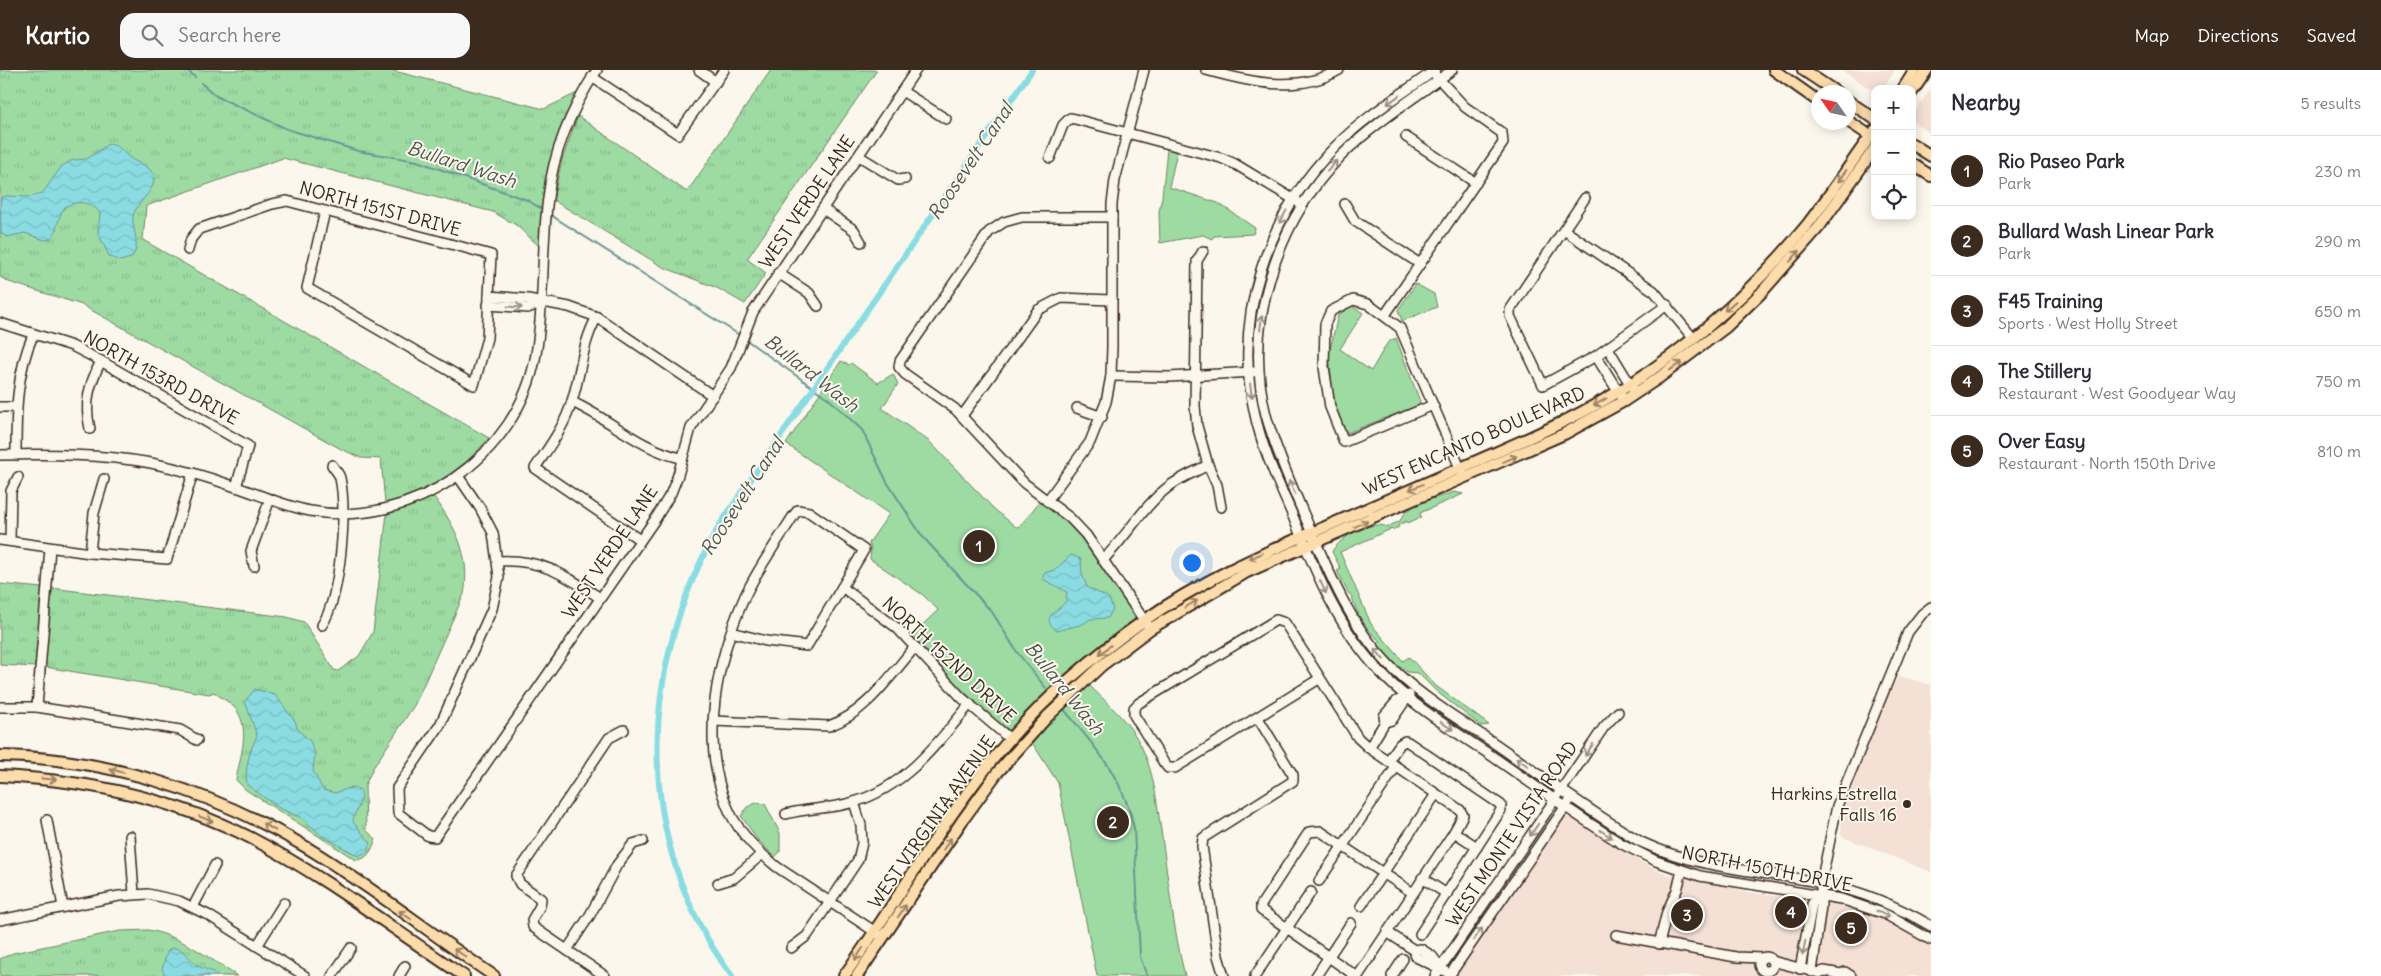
<!DOCTYPE html>
<html lang="en">
<head>
<meta charset="utf-8">
<style>
  :root { --surface:#fff; --page:#f7f7f7; --text:#2b2b33; --muted:#7c7c81; --line:#e1e1e2; --accent:#3b2a1e }
  body { margin:0; font-family:Delius,sans-serif; background:var(--page); color:var(--text) }
  .controls { position:absolute; right:15px; top:15px; display:grid; overflow:hidden; border-radius:10px; box-shadow:0 2px 12px #0003 }
  .controls button { width:45px; height:45px; display:grid; place-items:center; padding:0; border:0; border-bottom:1px solid var(--line); background:var(--surface); color:var(--text); font:25px sans-serif }
  .compass { position:absolute; left:1811px; top:15px; width:45px; height:45px; border-radius:50%; background:var(--surface); box-shadow:0 2px 12px #0003; rotate:304deg }
  .you { position:absolute; left:1191px; top:492px; width:18px; height:18px; margin:-12px; border:4px solid #fff; border-radius:50%; background:#1a73e8; box-shadow:0 0 0 8px #1a73e833 }
  .badge { display:grid; place-items:center; width:32px; height:32px; border-radius:50%; background:var(--accent); color:#fff; font-size:16px; font-weight:700 }
  .pin { position:absolute; translate:-50% -50%; border:2px solid #fff; box-shadow:0 1px 5px #0006 }
  .list { margin:0; padding:0; list-style:none }
  h2 { display:flex; justify-content:space-between; align-items:center; height:65px; margin:0; padding:0 20px; font-size:21px }
  h2 small { font-size:16px; font-weight:400; color:var(--muted) }
  .list li { display:grid; grid-template-columns:32px 1fr auto; gap:15px; align-items:center; box-sizing:border-box; height:70px; padding:0 20px; border-top:1px solid var(--line) }
  .list b { display:block; font-size:19px; white-space:nowrap }
  .list p { margin:0; font-size:16px; white-space:nowrap; color:var(--muted) }
  .list em { font-size:16px; font-style:normal; color:var(--muted) }
  .icon { flex:none; width:28px; height:28px; fill:none; stroke:currentColor; stroke-width:2; stroke-linecap:round; stroke-linejoin:round }
  .map { position:relative; flex:none; width:1931px; height:906px; overflow:hidden }
  header { display:flex; align-items:center; gap:30px; box-sizing:border-box; height:70px; padding:0 25px; background:var(--accent); color:#fff }
  header strong { font-size:24px }
  nav { display:flex; gap:28px; margin-inline-start:auto; font-size:18px }
  .search { width:350px; height:45px; background:var(--page); display:flex; align-items:center; gap:12px; box-sizing:border-box; padding:0 18px; border-radius:15px; color:var(--muted); font-size:19px }
  main { display:flex }
  aside { flex:1; background:var(--surface) }
  .map>svg:first-child { display:block }
  .built { fill:#f4e0d5 }
  .grass { fill:url(#grass-tufts); stroke:#6c8260 }
  .green { fill:#9ddba3; stroke:#6c8260 }
  .water { fill:url(#water-waves); stroke:#6a9594 }
  .lines { fill:none; stroke-linecap:round; stroke-linejoin:round }
  .stream { stroke:#6a9594; stroke-width:2 }
  .canal { stroke:#8adce2; stroke-width:6 }
  .minor-casing { stroke:#3b2a1e; stroke-width:12 }
  .major-casing { stroke:#3b2a1e; stroke-width:14 }
  .minor { stroke:#fbf7ec; stroke-width:9 }
  .major { stroke:#fddcac; stroke-width:10 }
  .oneway { stroke:#9b9085 }
  .oneway2 { stroke:#9c8365 }
  .poi-dot { fill:#3b2a1e; stroke:#fbf7ec; stroke-width:2 }
  .labels { text-anchor:middle; stroke-width:4; stroke-linejoin:round; paint-order:stroke }
  .street-label { font-size:18px; fill:#3b2a1e; stroke:#fbf7ec }
  .poi-label { font-size:18px; fill:#3b2a1e; stroke:#fbf7ec; text-anchor:end }
  .water-label { font-size:19px; font-style:italic; fill:#4f564f; stroke:#fbf7ec }
</style>
</head>
<body>
<header>
<strong>Kartio</strong>
<div class="search"><svg class="icon" aria-label="search" viewBox="0 0 24 24"><circle cx="10" cy="10" r="6"/><path d="M15 15l6 6"/></svg>Search here</div>
<nav><a>Map</a><a>Directions</a><a>Saved</a></nav>
</header>
<main>
<div class="map">
<svg width="1931" height="906" viewBox="0 0 1931 906">
  <defs>
    <pattern id="grass-tufts" width="24" height="20" patternUnits="userSpaceOnUse" patternTransform="scale(1.25)"><rect width="24" height="20" fill="#9ddba3"/><path d="M3 7l-1-3M5 7V3M7 7l1-3M15 17l-1-3M17 17v-4M19 17l1-3" fill="none" stroke="#88bc8c"/></pattern>
    <pattern id="water-waves" width="16" height="10" patternUnits="userSpaceOnUse" patternTransform="scale(1.25)"><rect width="16" height="10" fill="#8adce2"/><path d="M0 5q4-4 8 0t8 0" fill="none" stroke="#78bdc1"/></pattern>
  </defs>
  <rect width="100%" height="100%" fill="#fbf7ec"/>
  <filter id="ink" filterUnits="userSpaceOnUse"><feTurbulence type="fractalNoise" baseFrequency=".02" numOctaves="2"/><feDisplacementMap in="SourceGraphic" scale="10" xChannelSelector="R" yChannelSelector="G"/><feConvolveMatrix kernelMatrix="1 2 1 2 8 2 1 2 1" color-interpolation-filters="sRGB"/></filter>
  <g filter="url(#ink)">
    <g class="built">
      <polygon points="1841,0 1895,0 1883,19 1875,19 1875,22"/>
      <polygon points="1931,18 1931,64 1912,51 1912,46"/>
      <polygon points="1899,606 1931,615 1931,802 1841,766 1842,744 1848,723 1889,623"/>
      <polygon points="1570,746 1641,792 1669,805 1730,817 1746,822 1839,834 1885,850 1911,862 1931,878 1931,906 1456,906 1560,751"/>
    </g>
    <g class="grass">
      <path d="M0,0H390L544,39L577,23C552,73 542,121 539,176L516,155L493,142L283,88L146,136L143,170L489,368C462,401 426,422 385,433L381,389L361,388L341,379L82,235L9,212L0,207Z"/>
      <polygon points="771,0 877,0 747,189 766,203 745,234 717,218 663,197 553,130 562,90 578,46 687,122"/>
      <path d="M434,427C456,458 471,486 464,524L415,634L373,698L365,715L366,760L376,769C372,779 368,790 356,790L246,720L236,710C240,686 252,657 234,637C228,631 220,627 214,622L209,624L45,597L51,518L287,547L304,552L334,600L338,601L359,586L373,562L387,443Z"/>
      <polygon points="0,514 42,518 35,597 0,595"/>
      <path d="M148,860C181,866 209,888 237,906H0V889L13,883L120,861Z"/>
    </g>
    <g class="green">
      <polygon points="1167,79 1177,82 1169,117 1218,133 1255,158 1253,164 1214,166 1212,169 1203,165 1160,173 1159,141 1162,127"/>
      <polygon points="1416,214 1434,224 1437,237 1402,251 1398,240"/>
      <polygon points="1352,236 1363,243 1340,279 1371,301 1388,272 1396,268 1421,334 1347,363 1334,338 1329,284 1338,245"/>
      <polygon points="841,291 849,295 851,293 878,313 893,304 898,314 882,338 930,372 994,439 1016,457 1020,456 1040,431 1064,450 1081,468 1135,545 1134,551 1130,555 1084,591 1011,660 1005,658 961,619 912,565 938,540 923,525 870,489 871,479 869,473 889,444 786,374"/>
      <path d="M1454,422L1463,424L1420,443L1421,447L1408,453L1407,451L1398,455L1399,457L1392,460L1391,459L1340,482L1371,554L1403,591L1409,587L1436,616L1489,655L1481,656L1437,622L1418,603L1407,602L1403,598H1399L1376,573L1380,571C1367,561 1355,542 1352,526L1348,523L1337,501L1341,499L1332,482C1339,467 1372,449 1387,457L1400,451C1408,431 1436,429 1454,422Z"/>
      <path d="M1089,615C1108,634 1131,653 1142,678C1154,703 1157,733 1161,760C1168,808 1173,858 1185,906H1097L1058,713L1031,671Z"/>
      <polygon points="756,733 765,734 780,763 780,782 775,787 758,770 741,746 747,737"/>
    </g>
    <g class="water">
      <path d="M108,74C120,74 124,85 133,90C138,93 143,94 147,97C168,114 135,131 133,147C132,161 142,176 131,188L120,191L109,186L98,163L100,143C91,131 77,130 65,137C56,148 59,162 50,169L44,170L25,163L7,167L1,163L0,129L6,126L29,127L42,124L62,96L73,90L87,89Z"/>
      <path d="M1071,485L1081,489L1082,504L1087,517L1109,528L1113,539L1108,548L1090,549L1083,554L1057,561C1038,546 1059,542 1066,531L1067,522L1043,509L1044,503L1055,500Z"/>
      <path d="M255,619L275,625L295,651L298,660L310,671L315,684L313,701L323,720L335,723L353,717L360,720C366,732 353,740 353,752L371,773L367,782L358,786L322,766L302,748L279,738L247,715C244,699 250,680 257,666L245,631Z"/>
      <path d="M176,878C185,881 188,887 194,893C201,900 212,899 219,906H165L162,899C165,893 165,884 169,879Z"/>
    </g>
    <g class="lines">
      <g class="stream">
        <polyline points="187,0 195,7"/>
        <polyline points="201,13 216,26 287,59 358,81 417,91 527,130 543,140"/>
        <polyline points="549,144 741,266"/>
        <polyline points="745,269 829,329 862,360 887,412 922,466 992,542 1017,582 1049,622"/>
        <path d="M1062,637C1095,677 1123,706 1134,758L1140,887L1147,906"/>
      </g>
      <path class="canal" d="M732,906C631,770 638,595 721,453L1032,0"/>
      <g class="minor-casing">
        <g id="minor">
          <polyline points="699,0 716,12"/>
          <path d="M1206,0C1249,12 1297,24 1339,0"/>
          <path d="M1435,0C1401,25 1364,47 1335,77C1268,144 1233,246 1254,340C1261,376 1277,410 1292,444C1315,500 1337,557 1380,602C1412,636 1453,660 1492,686C1535,716 1577,746 1622,774L1656,791L1700,806L1841,829L1885,844L1931,870"/>
          <path d="M1452,0C1417,26 1370,56 1340,87C1276,153 1243,255 1266,345C1275,378 1289,409 1302,440C1326,495 1346,550 1388,594C1419,626 1457,648 1494,673C1542,706 1590,742 1641,772C1701,800 1759,800 1822,813C1861,821 1897,836 1931,856"/>
          <polyline points="592,7 678,64 724,0"/>
          <polyline points="902,21 946,49"/>
          <polyline points="1406,67 1476,113"/>
          <polyline points="859,86 898,110 905,109"/>
          <polyline points="1050,88 1063,55 1070,48 1075,49 1221,88 1235,94 1298,132"/>
          <polyline points="1585,128 1510,240 1510,246 1543,315 1596,286 1667,235"/>
          <polyline points="1345,134 1355,151 1420,194"/>
          <polyline points="823,139 854,160 861,172"/>
          <polyline points="1112,147 1022,147 1004,152 989,162 900,291 899,297 905,304 955,339 1024,413 1070,448 1086,465 1148,556"/>
          <polyline points="1564,160 1654,221 1693,268"/>
          <polyline points="188,180 191,169 199,159 272,134 287,131 462,177 491,185 487,268 474,315 307,218 325,141"/>
          <polyline points="1203,181 1197,191 1195,336 1197,356 1208,395 1217,415 1221,437"/>
          <polyline points="778,203 809,223 818,236"/>
          <polyline points="489,226 528,229 569,237 597,247 713,326"/>
          <polyline points="488,235 528,238 541,233"/>
          <polyline points="1385,245 1503,73 1502,63 1465,37 1436,6"/>
          <path d="M597,247C582,273 581,303 572,331C565,356 549,377 535,398L640,470"/>
          <polyline points="0,253 72,276 101,291 248,376 236,417"/>
          <polyline points="1608,278 1633,319"/>
          <polyline points="1596,286 1624,331"/>
          <polyline points="1111,306 1169,307 1253,302"/>
          <path d="M572,332C610,349 640,379 681,388"/>
          <polyline points="1433,335 1344,372 1330,337 1324,297 1325,254 1331,241 1353,230 1368,234 1400,258 1460,398 1463,404"/>
          <polyline points="0,337 16,337"/>
          <polyline points="1077,338 1102,347"/>
          <polyline points="962,346 1038,240 1061,228 1111,230"/>
          <path d="M90,359C84,332 89,315 101,291"/>
          <path d="M0,385C51,384 101,384 151,393C180,399 208,407 236,417C261,425 284,436 310,441C411,459 519,387 536,284C545,232 541,180 548,128C553,82 572,38 597,0"/>
          <path d="M16,385C16,343 16,304 33,265"/>
          <polyline points="458,406 480,438 493,463 499,507 492,539 440,655 397,718 398,743 428,766 435,767 656,448 671,423 678,405 691,358 731,298 753,242 916,0"/>
          <polyline points="1047,431 1090,372 1106,332 1111,306 1112,277 1112,134 1115,110 1144,0"/>
          <polyline points="0,470 90,483 167,489 193,403"/>
          <polyline points="10,471 11,421 18,407"/>
          <polyline points="90,483 94,443 104,409"/>
          <path d="M1103,490C1126,467 1142,438 1167,418C1179,408 1195,402 1208,395"/>
          <path d="M499,491C542,489 565,505 600,528"/>
          <polyline points="254,496 251,481 270,429"/>
          <polyline points="842,517 897,558 962,628 1010,669"/>
          <path d="M322,555C341,526 347,441 340,408C339,403 334,399 332,395"/>
          <path d="M731,562L766,571L807,576L864,480L809,442L798,440L794,445C777,472 758,498 745,526C717,589 699,670 727,736C737,761 756,780 777,797L880,865"/>
          <polyline points="1319,609 1175,698 1168,698 1164,693 1134,645 1134,638 1139,633 1276,550 1285,553 1358,668 1369,678 1460,740 1463,745 1454,762 1358,906"/>
          <polyline points="0,637 37,637 180,660 197,670"/>
          <polyline points="37,637 50,478"/>
          <path d="M713,651L829,656C866,643 890,606 915,577"/>
          <polyline points="1385,652 1392,650 1409,625"/>
          <polyline points="1369,678 1385,652 1384,646 1397,631 1407,627"/>
          <polyline points="1388,691 1400,674 1405,671 1408,672 1501,735 1501,740 1420,864"/>
          <path d="M786,744C808,738 832,739 854,732C905,717 937,674 970,634"/>
          <polyline points="47,750 63,837"/>
          <polyline points="1454,762 1477,777"/>
          <polyline points="130,766 134,824"/>
          <polyline points="1422,808 1447,824"/>
          <polyline points="1319,811 1396,697"/>
          <polyline points="718,813 734,808 761,785"/>
          <polyline points="1361,836 1436,724"/>
          <polyline points="193,837 215,795"/>
          <polyline points="0,850 119,826 148,824 179,831 208,845 305,906"/>
          <polyline points="1387,862 1414,880"/>
          <polyline points="1616,865 1736,887 1762,888"/>
          <polyline points="1659,874 1667,842 1677,820 1682,801"/>
          <polyline points="257,876 284,833"/>
          <polyline points="791,878 807,866 858,790 862,773 861,755 854,732"/>
          <polyline points="567,880 590,845 617,795 633,774 643,771"/>
          <circle cx="1766" cy="894" r="7"/>
          <polyline points="1772,891 1819,903 1824,901 1841,904"/>
          <polyline points="1441,898 1432,886 1421,879 1414,880 1416,887 1445,901"/>
          <polyline points="1800,899 1812,834 1820,824"/>
          <polyline points="1812,902 1821,836 1821,813 1837,736 1908,562 1922,544 1931,537"/>
          <polyline points="332,906 351,878"/>
          <polyline points="399,906 405,896"/>
          <polyline points="605,906 533,857 532,850 540,836 541,829 520,814 516,806 609,668 624,660"/>
          <polyline points="1224,906 1218,886 1202,776 1203,768 1293,711 1293,705 1258,648"/>
          <polyline points="1255,906 1311,822"/>
          <polyline points="1316,906 1351,853"/>
          <polyline points="1356,906 1261,840 1261,835 1309,762 1320,761 1413,823"/>
          <polyline points="1392,906 1403,889"/>
          <polyline points="1435,906 1604,657 1618,642"/>
          <polyline points="1449,906 1568,733"/>
          <polyline points="1839,906 1845,902 1851,906"/>
        </g>
      </g>
      <g class="major-casing">
        <g id="major">
          <polyline points="1774,0 1818,31"/>
          <polyline points="1803,0 1836,22"/>
          <polyline points="1903,19 1915,0"/>
          <polyline points="1912,22 1927,0"/>
          <polyline points="1848,31 1875,49"/>
          <polyline points="1848,51 1875,69"/>
          <polyline points="1912,74 1931,86"/>
          <polyline points="1912,94 1931,106"/>
          <path d="M0,686C108,688 214,722 306,777C371,816 431,864 494,906"/>
          <path d="M0,706C86,710 174,729 251,768C326,807 394,860 464,906"/>
          <path d="M844,906C900,828 946,743 1009,670C1048,625 1094,586 1142,552C1199,512 1261,484 1325,457C1381,433 1438,408 1495,383C1541,363 1587,342 1629,315C1696,272 1757,216 1807,155C1831,124 1852,91 1875,60"/>
          <polyline points="857,906 962,751 997,703 1047,647 1101,596 1150,559 1247,502 1564,364 1624,331 1660,307 1726,257 1761,223 1819,157 1875,78"/>
        </g>
      </g>
      <use href="#minor" class="minor"/>
      <use href="#major" class="major"/>
    </g>
    <defs><path id="oneway-shaft" d="M-6 0H5M1.5-3L5.5 0L1.5 3" fill="none" stroke-width="1.6" stroke-linecap="round" stroke-linejoin="round" transform="scale(1.25)"/></defs>
    <g class="oneway">
      <use href="#oneway-shaft" transform="translate(1393 30) rotate(144)"/>
      <use href="#oneway-shaft" transform="translate(1332 96) rotate(-49)"/>
      <use href="#oneway-shaft" transform="translate(1283 147) rotate(118)"/>
      <use href="#oneway-shaft" transform="translate(515 237) rotate(4)"/>
      <use href="#oneway-shaft" transform="translate(1261 253) rotate(-83)"/>
      <use href="#oneway-shaft" transform="translate(1251 321) rotate(83)"/>
      <use href="#oneway-shaft" transform="translate(1292 417) rotate(-113)"/>
      <use href="#oneway-shaft" transform="translate(1323 517) rotate(65)"/>
      <use href="#oneway-shaft" transform="translate(1379 584) rotate(-130)"/>
      <use href="#oneway-shaft" transform="translate(1447 656) rotate(34)"/>
      <use href="#oneway-shaft" transform="translate(1589 680) rotate(124)"/>
      <use href="#oneway-shaft" transform="translate(1522 692) rotate(-145)"/>
      <use href="#oneway-shaft" transform="translate(1534 760) rotate(124)"/>
      <use href="#oneway-shaft" transform="translate(1606 764) rotate(34)"/>
      <use href="#oneway-shaft" transform="translate(1883 844) rotate(24)"/>
      <use href="#oneway-shaft" transform="translate(1478 864) rotate(-55)"/>
      <use href="#oneway-shaft" transform="translate(1804 878) rotate(100)"/>
    </g>
    <g class="oneway2">
      <use href="#oneway-shaft" transform="translate(1842 106) rotate(125)"/>
      <use href="#oneway-shaft" transform="translate(1795 186) rotate(-49)"/>
      <use href="#oneway-shaft" transform="translate(1730 236) rotate(138)"/>
      <use href="#oneway-shaft" transform="translate(1676 296) rotate(-36)"/>
      <use href="#oneway-shaft" transform="translate(1600 332) rotate(151)"/>
      <use href="#oneway-shaft" transform="translate(1510 389) rotate(-23)"/>
      <use href="#oneway-shaft" transform="translate(1416 417) rotate(157)"/>
      <use href="#oneway-shaft" transform="translate(1361 454) rotate(-24)"/>
      <use href="#oneway-shaft" transform="translate(1256 486) rotate(156)"/>
      <use href="#oneway-shaft" transform="translate(1191 534) rotate(-30)"/>
      <use href="#oneway-shaft" transform="translate(1105 580) rotate(141)"/>
      <use href="#oneway-shaft" transform="translate(117 701) rotate(-166)"/>
      <use href="#oneway-shaft" transform="translate(49 709) rotate(4)"/>
      <use href="#oneway-shaft" transform="translate(206 749) rotate(21)"/>
      <use href="#oneway-shaft" transform="translate(269 757) rotate(-151)"/>
      <use href="#oneway-shaft" transform="translate(947 774) rotate(-56)"/>
      <use href="#oneway-shaft" transform="translate(902 841) rotate(-56)"/>
      <use href="#oneway-shaft" transform="translate(405 845) rotate(-145)"/>
      <use href="#oneway-shaft" transform="translate(460 883) rotate(-146)"/>
      <use href="#oneway-shaft" transform="translate(859 884) rotate(124)"/>
    </g>
  </g>
  <circle class="poi-dot" cx="1907" cy="734" r="5"/>
  <g class="labels">
    <g class="street-label">
      <text transform="translate(807 132) rotate(-56)" y="6">WEST VERDE LANE</text>
      <text transform="translate(380 139) rotate(15)" y="6">NORTH 151ST DRIVE</text>
      <text transform="translate(161 308) rotate(29)" y="6">NORTH 153RD DRIVE</text>
      <text transform="translate(1474 371) rotate(-24)" y="6">WEST ENCANTO BOULEVARD</text>
      <text transform="translate(610 482) rotate(-56)" y="6">WEST VERDE LANE</text>
      <text transform="translate(949 590) rotate(43)" y="6">NORTH 152ND DRIVE</text>
      <text transform="translate(932 752) rotate(-55)" y="6">WEST VIRGINIA AVENUE</text>
      <text transform="translate(1512 764) rotate(-56)" y="6">WEST MONTE VISTA ROAD</text>
      <text transform="translate(1767 799) rotate(11)" y="6">NORTH 150TH DRIVE</text>
    </g>
    <g class="poi-label">
      <text x="1897" y="730">Harkins Estrella<tspan x="1897" dy="21">Falls 16</tspan></text>
    </g>
    <g class="water-label">
      <text transform="translate(970 91) rotate(-56)" y="7">Roosevelt Canal</text>
      <text transform="translate(462 94) rotate(18)" y="7">Bullard Wash</text>
      <text transform="translate(812 303) rotate(38)" y="7">Bullard Wash</text>
      <text transform="translate(742 426) rotate(-57)" y="7">Roosevelt Canal</text>
      <text transform="translate(1065 618) rotate(51)" y="7">Bullard Wash</text>
    </g>
  </g>
</svg>
<div class="controls">
<button>+</button>
<button>−</button>
<button><svg class="icon" aria-label="locate" viewBox="0 0 24 24"><circle cx="12" cy="12" r="6"/><path d="M12 2v4M12 18v4M2 12h4M18 12h4"/></svg></button>
</div>
<svg class="compass" viewBox="-18 -18 36 36"><path d="M0-13l5 13h-10z" fill="#e53935"/><path d="M0 13l5-13h-10z" fill="#7c7c81"/></svg>
<div class="you"></div>
<div class="pin badge" style="left:979px;top:476px">1</div>
<div class="pin badge" style="left:1113px;top:752px">2</div>
<div class="pin badge" style="left:1687px;top:845px">3</div>
<div class="pin badge" style="left:1791px;top:842px">4</div>
<div class="pin badge" style="left:1851px;top:858px">5</div>
</div>
<aside>
<h2>Nearby<small>5 results</small></h2>
<ul class="list">
<li><span class="badge">1</span><div><b>Rio Paseo Park</b><p>Park</p></div><em>230 m</em></li>
<li><span class="badge">2</span><div><b>Bullard Wash Linear Park</b><p>Park</p></div><em>290 m</em></li>
<li><span class="badge">3</span><div><b>F45 Training</b><p>Sports · West Holly Street</p></div><em>650 m</em></li>
<li><span class="badge">4</span><div><b>The Stillery</b><p>Restaurant · West Goodyear Way</p></div><em>750 m</em></li>
<li><span class="badge">5</span><div><b>Over Easy</b><p>Restaurant · North 150th Drive</p></div><em>810 m</em></li>
</ul>
</aside>
</main>
</body>
</html>
